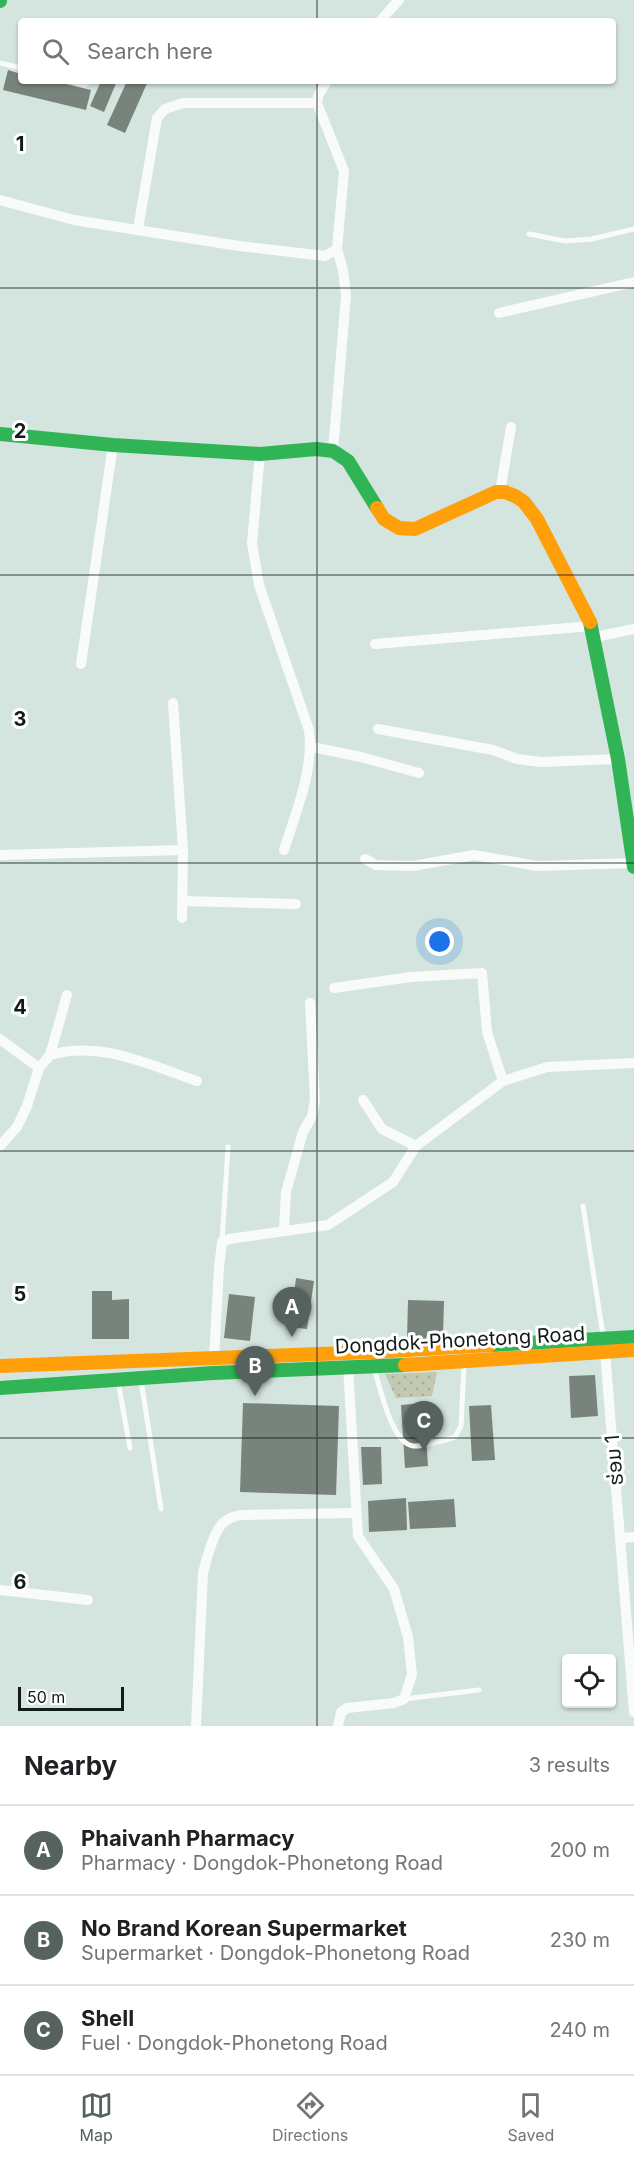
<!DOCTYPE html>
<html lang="en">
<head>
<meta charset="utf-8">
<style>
  :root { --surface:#fff; --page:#f2f2f2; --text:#202124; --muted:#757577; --line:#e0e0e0; --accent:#55625d }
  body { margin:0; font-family:Inter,"Noto Sans Lao",sans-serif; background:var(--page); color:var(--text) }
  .controls { position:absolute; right:18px; bottom:18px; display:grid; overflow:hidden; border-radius:6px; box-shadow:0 2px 4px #0004 }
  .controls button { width:54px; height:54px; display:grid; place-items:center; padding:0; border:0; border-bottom:2px solid var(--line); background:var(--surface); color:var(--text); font:30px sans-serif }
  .scale { position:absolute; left:18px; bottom:15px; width:106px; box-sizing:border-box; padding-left:6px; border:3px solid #111c18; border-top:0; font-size:16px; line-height:21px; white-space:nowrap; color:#111c18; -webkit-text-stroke:4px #fff; paint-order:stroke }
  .you { position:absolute; left:440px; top:942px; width:21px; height:21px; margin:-15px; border:4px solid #fff; border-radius:50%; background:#1a73e8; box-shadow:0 0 0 9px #1a73e833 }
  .badge { display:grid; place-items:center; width:39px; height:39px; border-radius:50%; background:var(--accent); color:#fff; font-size:20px; font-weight:700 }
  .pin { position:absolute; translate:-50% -50px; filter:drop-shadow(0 2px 3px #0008) }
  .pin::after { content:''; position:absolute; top:32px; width:21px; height:18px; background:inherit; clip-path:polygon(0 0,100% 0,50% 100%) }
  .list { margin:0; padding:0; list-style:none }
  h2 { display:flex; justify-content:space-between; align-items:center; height:78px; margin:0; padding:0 24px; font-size:26px }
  h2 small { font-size:20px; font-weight:400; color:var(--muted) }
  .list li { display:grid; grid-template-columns:39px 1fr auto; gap:18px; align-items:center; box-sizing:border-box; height:90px; padding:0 24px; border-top:2px solid var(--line) }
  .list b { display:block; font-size:22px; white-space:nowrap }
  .list p { margin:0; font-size:20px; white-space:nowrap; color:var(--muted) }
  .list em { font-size:20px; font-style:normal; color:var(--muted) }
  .icon { flex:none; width:33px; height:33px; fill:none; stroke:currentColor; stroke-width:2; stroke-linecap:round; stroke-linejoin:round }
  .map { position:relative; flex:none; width:634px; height:1726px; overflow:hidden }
  .search { position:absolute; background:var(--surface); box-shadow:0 2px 4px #0004; left:18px; right:18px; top:18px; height:66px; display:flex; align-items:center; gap:15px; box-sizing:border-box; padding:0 21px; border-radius:6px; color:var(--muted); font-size:22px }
  .sheet { height:348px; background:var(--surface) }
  nav { display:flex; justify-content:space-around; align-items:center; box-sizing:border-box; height:84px; border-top:2px solid var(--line); background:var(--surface); font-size:16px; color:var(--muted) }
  nav a { display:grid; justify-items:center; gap:3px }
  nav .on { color:var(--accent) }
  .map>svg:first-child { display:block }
  .grass { fill:url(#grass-dots) }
  .building { fill:#78847b }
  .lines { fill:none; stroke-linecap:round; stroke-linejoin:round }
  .lane { stroke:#f9fbfa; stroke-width:5 }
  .street { stroke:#f9fbfa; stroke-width:10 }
  .fast { stroke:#30b455; stroke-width:14 }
  .slow { stroke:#ff9f0a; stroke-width:14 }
  .grid { fill:none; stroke:#111c18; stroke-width:1.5; stroke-opacity:0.55 }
  .labels { text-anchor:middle; stroke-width:6; stroke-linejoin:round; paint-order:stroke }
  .street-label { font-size:20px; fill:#111c18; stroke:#fff }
  .grid-label { font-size:20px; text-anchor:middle; font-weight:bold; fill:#111c18; stroke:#fff; stroke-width:6; stroke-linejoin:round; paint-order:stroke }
</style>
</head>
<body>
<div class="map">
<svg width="634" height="1726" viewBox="0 0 634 1726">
  <defs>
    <pattern id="grass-dots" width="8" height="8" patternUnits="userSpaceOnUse" patternTransform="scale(1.5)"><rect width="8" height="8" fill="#c3c9b0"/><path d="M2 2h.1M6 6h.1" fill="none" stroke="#a6ac97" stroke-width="1.8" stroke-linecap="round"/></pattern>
  </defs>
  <rect width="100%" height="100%" fill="#d4e4de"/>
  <polygon class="grass" points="437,1372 432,1396 396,1398 385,1374"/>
  <g class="building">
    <polygon points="8,70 21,74 21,81 53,81 91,90 86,110 3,90"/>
    <polygon points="101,81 117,81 104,112 90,106"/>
    <polygon points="127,81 148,81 125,133 107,125"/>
    <polygon points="296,1278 314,1281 307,1329 290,1327"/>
    <polygon points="92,1291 112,1291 112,1300 129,1299 129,1339 92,1339"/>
    <polygon points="229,1294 255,1297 250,1341 224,1338"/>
    <polygon points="408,1300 444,1301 443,1335 427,1334 426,1339 407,1339"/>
    <polygon points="595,1375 598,1416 571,1418 569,1376"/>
    <polygon points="243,1403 339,1406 336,1495 240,1492"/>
    <polygon points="424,1403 428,1466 405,1468 401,1405"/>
    <polygon points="491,1405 495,1460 472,1461 469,1406"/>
    <polygon points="361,1447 381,1447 382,1484 363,1485"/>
    <polygon points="406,1498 407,1530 369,1532 368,1501"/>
    <polygon points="454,1499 456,1527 410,1529 408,1502"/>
  </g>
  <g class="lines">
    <g class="lane">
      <polyline points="0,63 21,68"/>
      <polyline points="68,81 84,85 91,81"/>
      <polyline points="529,234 565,241 592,239 634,229"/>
      <polyline points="583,1206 603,1335"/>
      <polyline points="222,1241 228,1147"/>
      <path d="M374,1368C380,1386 391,1443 413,1446C422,1447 445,1440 455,1437L461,1426L464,1365"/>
      <polyline points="141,1380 161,1509"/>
      <polyline points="118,1381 130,1448"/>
      <polyline points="404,1699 479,1690"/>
    </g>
    <g class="street">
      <polyline points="380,21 399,0"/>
      <polyline points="0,200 74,220 239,246 325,256 337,249 344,171 317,103 318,96 327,81"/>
      <polyline points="138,229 157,118 165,109 183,103 317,103"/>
      <polyline points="499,313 634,282"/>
      <polyline points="333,451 346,296 343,270 337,249"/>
      <path d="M260,454L252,543L259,585L309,730C314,771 296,811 284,850"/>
      <polyline points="500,492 511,427"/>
      <polyline points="595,637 634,629"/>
      <polyline points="375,644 592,626"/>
      <polyline points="81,664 113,445"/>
      <polyline points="173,703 183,850 182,918"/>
      <polyline points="378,729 493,750 517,759 541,762 618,759"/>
      <polyline points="312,747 361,757 419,773"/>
      <polyline points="0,855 183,850"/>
      <polyline points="365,859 376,865 413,866 474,855 537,866 634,863"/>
      <polyline points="184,901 296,904"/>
      <polyline points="334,988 411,977 482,973 487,1032 503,1081"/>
      <polyline points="0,1039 39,1068"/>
      <path d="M50,1055C100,1040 150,1065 197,1081"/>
      <polyline points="363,1100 382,1129 416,1146"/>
      <polyline points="0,1146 17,1127 27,1106 39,1068 50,1055 67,995"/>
      <polyline points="284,1229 286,1192 303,1132 312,1116 315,1100 310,1003"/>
      <polyline points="605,1351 634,1712"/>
      <polyline points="214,1358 219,1268 222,1242 229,1239 328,1225 393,1182 416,1146 503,1081 547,1067 634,1063"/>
      <polyline points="620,1538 634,1537"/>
      <polyline points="0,1590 88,1600"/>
      <path d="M196,1726L203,1573C206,1560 214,1531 223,1523C229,1518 234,1516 241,1515L355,1513"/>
      <polyline points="338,1726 341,1712 347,1708 394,1703 404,1699 412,1674 408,1637 394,1589 358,1536 348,1367"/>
    </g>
    <g class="fast">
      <polyline points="0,0 0,1"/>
      <polyline points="0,434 113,445 260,454 316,449 333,451 348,461 377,508"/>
      <polyline points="590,622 618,759 634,867"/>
      <polyline points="490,1345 634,1337"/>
      <polyline points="0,1388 213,1373 405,1365"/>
    </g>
    <g class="slow">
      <polyline points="377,508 384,519 399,528 415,529 496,492 505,492 515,496 524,502 537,519 590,622"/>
      <polyline points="405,1365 634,1350"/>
      <polyline points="0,1366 373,1352 490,1345"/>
    </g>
  </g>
  <path class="grid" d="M317,0V21M317,81V1726M0,288H634M0,575H634M0,863H634M0,1151H634M0,1438H634"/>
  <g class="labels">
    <g class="street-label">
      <text transform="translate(460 1340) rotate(-3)" y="7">Dongdok-Phonetong Road</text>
      <text transform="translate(614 1460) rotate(-95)" y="7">ຮ່ອມ 1</text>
    </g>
  </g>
  <g class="grid-label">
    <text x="20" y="151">1</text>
    <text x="20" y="438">2</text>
    <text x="20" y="726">3</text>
    <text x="20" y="1014">4</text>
    <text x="20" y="1301">5</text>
    <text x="20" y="1589">6</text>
  </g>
</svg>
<div class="controls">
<button><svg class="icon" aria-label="locate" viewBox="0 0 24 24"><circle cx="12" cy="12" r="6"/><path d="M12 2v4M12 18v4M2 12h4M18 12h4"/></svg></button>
</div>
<div class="scale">50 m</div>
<div class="you"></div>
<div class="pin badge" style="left:292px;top:1337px">A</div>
<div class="pin badge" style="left:255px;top:1396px">B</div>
<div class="pin badge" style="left:424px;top:1451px">C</div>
<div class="search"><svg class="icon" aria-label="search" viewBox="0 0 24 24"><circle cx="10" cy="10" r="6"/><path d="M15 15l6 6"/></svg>Search here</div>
</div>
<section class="sheet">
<h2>Nearby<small>3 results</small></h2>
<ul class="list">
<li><span class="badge">A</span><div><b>Phaivanh Pharmacy</b><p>Pharmacy · Dongdok-Phonetong Road</p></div><em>200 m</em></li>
<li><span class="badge">B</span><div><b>No Brand Korean Supermarket</b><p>Supermarket · Dongdok-Phonetong Road</p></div><em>230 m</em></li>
<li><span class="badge">C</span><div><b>Shell</b><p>Fuel · Dongdok-Phonetong Road</p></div><em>240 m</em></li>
</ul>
</section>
<nav>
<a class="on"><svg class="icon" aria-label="map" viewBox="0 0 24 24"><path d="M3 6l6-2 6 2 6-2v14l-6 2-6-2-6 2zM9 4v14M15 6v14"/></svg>Map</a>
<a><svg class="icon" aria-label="directions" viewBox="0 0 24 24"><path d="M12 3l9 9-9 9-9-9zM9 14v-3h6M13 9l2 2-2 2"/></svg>Directions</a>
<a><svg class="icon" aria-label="saved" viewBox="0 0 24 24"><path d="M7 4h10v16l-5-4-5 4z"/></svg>Saved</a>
</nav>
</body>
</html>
